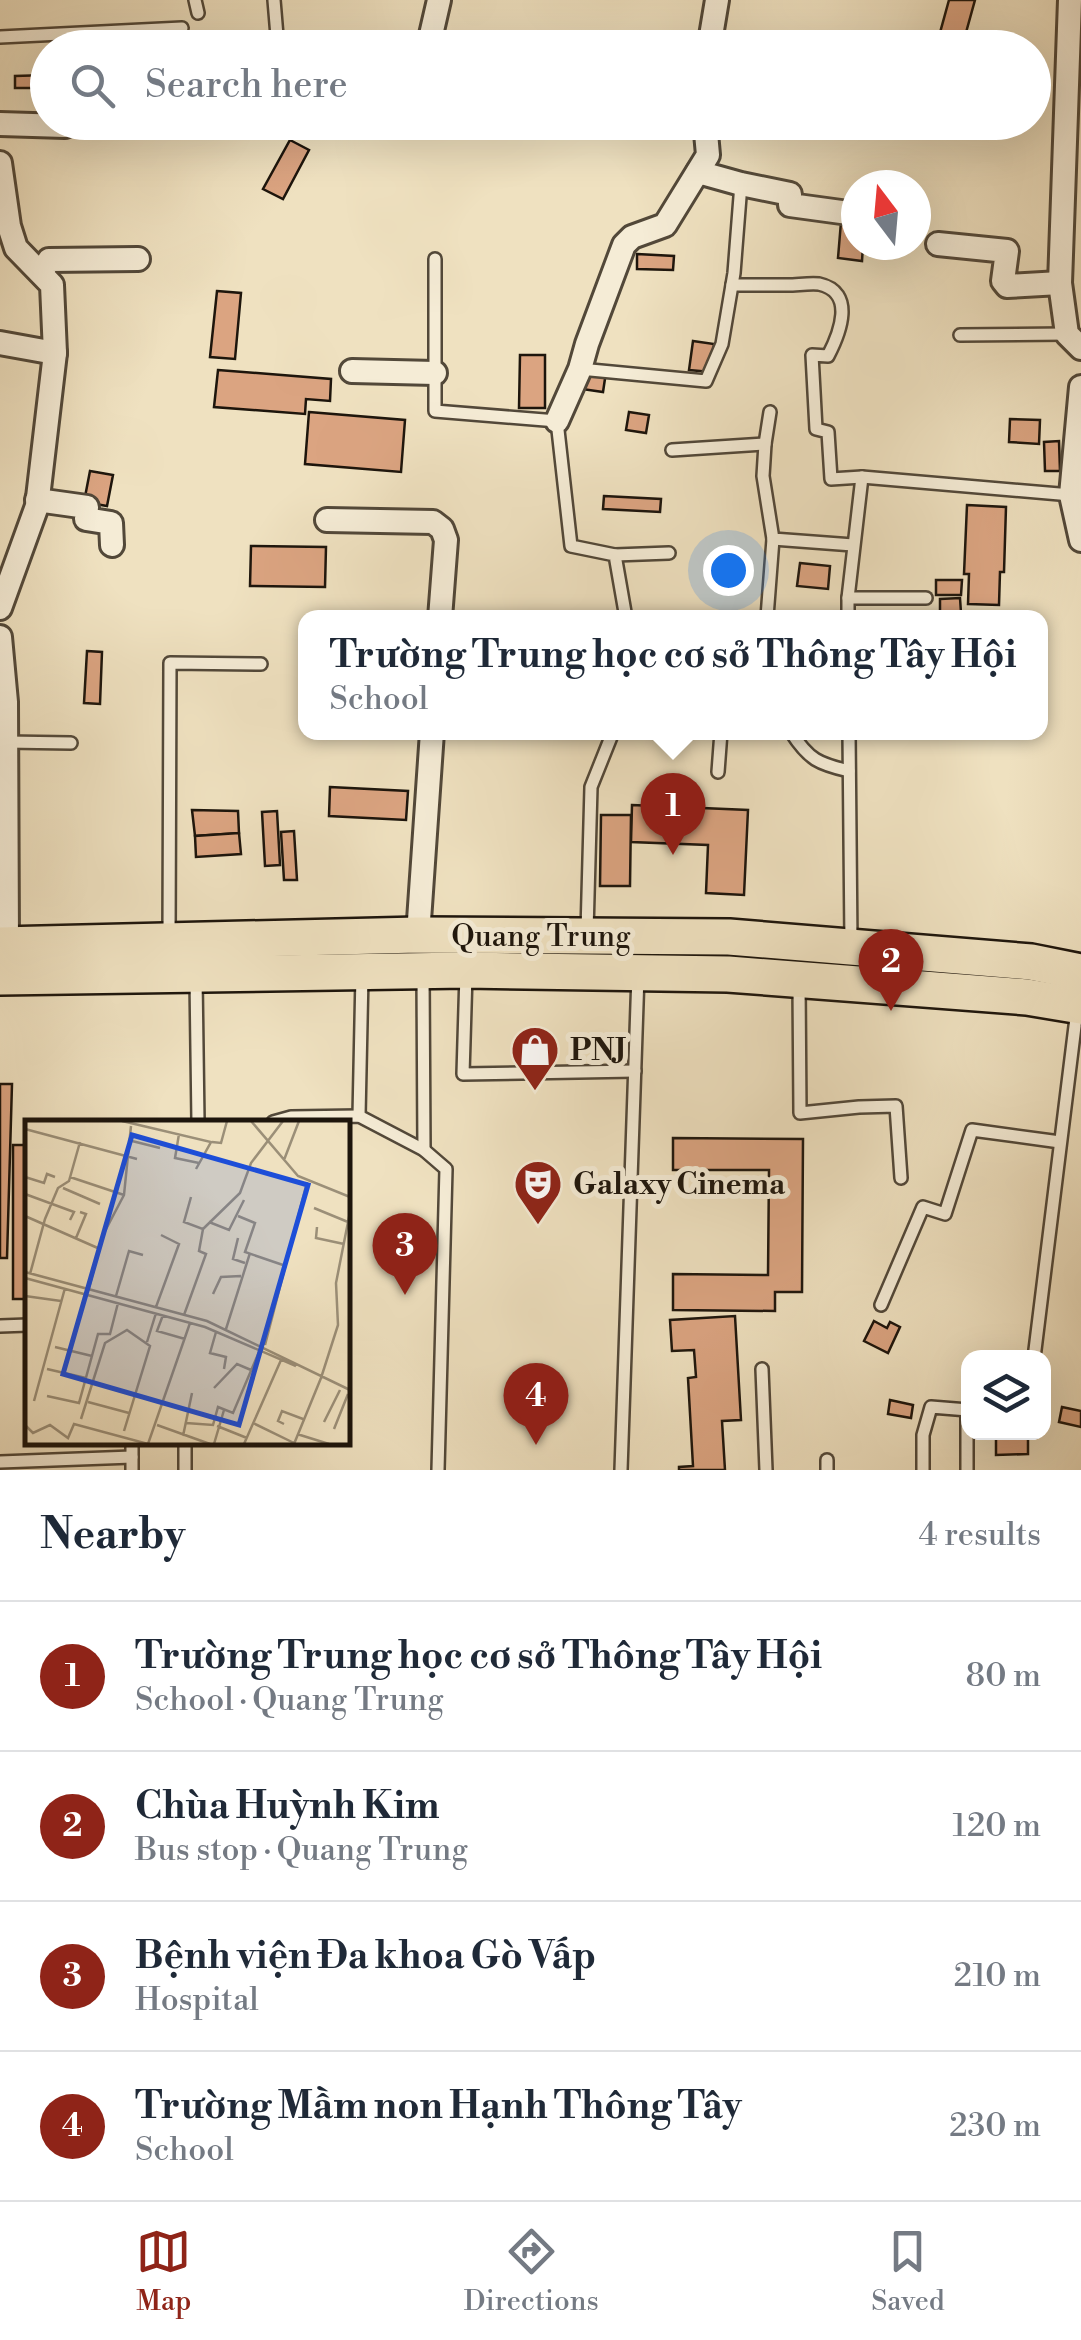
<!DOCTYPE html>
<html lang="en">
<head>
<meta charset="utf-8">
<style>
  :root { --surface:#fff; --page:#f6f6f7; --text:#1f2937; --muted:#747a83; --line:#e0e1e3; --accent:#8f2418 }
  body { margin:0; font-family:"Libre Bodoni",serif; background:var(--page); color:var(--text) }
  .controls { position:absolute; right:30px; bottom:30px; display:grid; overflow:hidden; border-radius:20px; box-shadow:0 10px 40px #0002 }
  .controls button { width:90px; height:90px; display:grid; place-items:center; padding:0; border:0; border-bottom:2px solid var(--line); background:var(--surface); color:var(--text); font:50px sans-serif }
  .compass { position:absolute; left:841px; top:170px; width:90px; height:90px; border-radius:50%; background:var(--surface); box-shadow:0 10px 40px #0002; rotate:344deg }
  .you { position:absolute; left:728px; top:570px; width:35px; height:35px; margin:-25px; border:8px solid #fff; border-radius:50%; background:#1a73e8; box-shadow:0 0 0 15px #1a73e833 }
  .badge { display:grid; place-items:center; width:65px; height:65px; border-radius:50%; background:var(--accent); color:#fff; font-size:32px; font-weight:700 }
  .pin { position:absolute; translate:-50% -82px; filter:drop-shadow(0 2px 5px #0008) }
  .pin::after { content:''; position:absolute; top:52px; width:35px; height:30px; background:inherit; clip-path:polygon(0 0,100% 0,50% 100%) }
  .popup { position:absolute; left:298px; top:610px; width:750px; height:130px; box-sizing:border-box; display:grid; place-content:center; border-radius:20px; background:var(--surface); filter:drop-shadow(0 2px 8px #0005); font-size:32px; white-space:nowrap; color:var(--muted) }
  .popup b { font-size:38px; color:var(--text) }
  .popup::after { content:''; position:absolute; left:50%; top:100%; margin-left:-20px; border:20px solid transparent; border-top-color:var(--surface) }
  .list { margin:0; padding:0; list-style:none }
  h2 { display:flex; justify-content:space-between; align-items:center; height:130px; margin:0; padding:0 40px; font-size:42px }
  h2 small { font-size:32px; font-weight:400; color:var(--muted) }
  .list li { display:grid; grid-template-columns:65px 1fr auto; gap:30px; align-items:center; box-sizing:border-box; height:150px; padding:0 40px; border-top:2px solid var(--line) }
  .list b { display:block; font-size:38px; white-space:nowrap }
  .list p { margin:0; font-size:32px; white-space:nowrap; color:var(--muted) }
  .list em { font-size:32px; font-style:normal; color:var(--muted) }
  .icon { flex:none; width:55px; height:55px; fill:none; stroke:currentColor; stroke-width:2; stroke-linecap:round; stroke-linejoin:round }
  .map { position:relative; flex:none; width:1081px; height:1470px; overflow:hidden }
  .search { position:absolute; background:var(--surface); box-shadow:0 10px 40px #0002; left:30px; right:30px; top:30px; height:110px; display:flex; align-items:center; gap:25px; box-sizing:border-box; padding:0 35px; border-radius:55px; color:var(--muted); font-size:38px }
  .sheet { height:730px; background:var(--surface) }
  nav { display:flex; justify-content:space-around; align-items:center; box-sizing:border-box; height:140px; border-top:2px solid var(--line); background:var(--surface); font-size:28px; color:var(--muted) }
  nav a { display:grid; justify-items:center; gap:5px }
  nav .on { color:var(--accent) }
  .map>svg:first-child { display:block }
  .building { fill:#dba481; stroke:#1d150c; stroke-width:2.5 }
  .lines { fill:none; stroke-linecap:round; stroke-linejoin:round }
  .service-casing { stroke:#524839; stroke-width:16 }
  .minor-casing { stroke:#524839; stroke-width:28 }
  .primary-casing { stroke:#1d150c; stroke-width:40 }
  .service { stroke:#f5ecd6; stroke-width:11 }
  .minor { stroke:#f5ecd6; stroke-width:22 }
  .primary { stroke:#efe1c0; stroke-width:35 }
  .labels { text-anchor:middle; stroke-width:10; stroke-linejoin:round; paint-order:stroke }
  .street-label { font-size:30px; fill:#1d150c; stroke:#f5ecd6 }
  .poi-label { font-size:30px; font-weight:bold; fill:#1d150c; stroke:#f5ecd6; text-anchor:start }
  .inset-road { fill:none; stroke:#9b8f78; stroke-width:2.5 }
  .view { fill:#1d4ed8; fill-opacity:0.15; stroke:#1d4ed8; stroke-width:5 }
  .inset-edge { fill:none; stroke:#1d150c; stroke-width:5 }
</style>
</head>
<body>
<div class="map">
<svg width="1081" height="1470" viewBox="0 0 1081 1470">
  <rect width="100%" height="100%" fill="#efe1c0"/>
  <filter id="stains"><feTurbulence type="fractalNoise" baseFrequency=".002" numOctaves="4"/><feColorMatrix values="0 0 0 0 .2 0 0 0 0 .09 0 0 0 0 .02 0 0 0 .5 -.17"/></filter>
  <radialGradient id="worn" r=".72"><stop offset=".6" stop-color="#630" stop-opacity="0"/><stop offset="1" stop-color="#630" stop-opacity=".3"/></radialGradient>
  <g class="building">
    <polygon points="949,0 975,0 962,47 938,40"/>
    <polygon points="48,75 48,88 15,88 15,76"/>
    <polygon points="290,140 309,150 283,199 263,189"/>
    <polygon points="841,222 856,224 856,245 863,245 862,261 838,258"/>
    <polygon points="637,254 674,256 673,270 637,269"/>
    <polygon points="217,291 241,293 235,359 210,357"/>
    <polygon points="693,341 714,344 711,372 689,370"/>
    <polygon points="520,355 545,355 545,408 519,408"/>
    <polygon points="585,369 606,372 603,392 582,389"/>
    <polygon points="218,370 331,379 330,401 306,399 305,414 214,407"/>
    <polygon points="309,412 405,420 401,472 305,464"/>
    <polygon points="629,412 649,415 646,433 626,430"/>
    <polygon points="1010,419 1040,420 1039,444 1009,442"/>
    <polygon points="1059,441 1060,471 1045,471 1044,442"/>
    <polygon points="90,471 113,475 107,506 84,502"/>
    <polygon points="604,496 661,499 660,512 603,509"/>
    <polygon points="967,505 1006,507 1004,572 1000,572 999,605 968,604 969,574 964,574"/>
    <polygon points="251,546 326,547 325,587 250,586"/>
    <polygon points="800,563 830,566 828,589 797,586"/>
    <polygon points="936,580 962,580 961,595 936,595"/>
    <polygon points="960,598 961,613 940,613 940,599"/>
    <polygon points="87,651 102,652 100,704 84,703"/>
    <polygon points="330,787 408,791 406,820 329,816"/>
    <polygon points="632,805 748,810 744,895 706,893 708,845 631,842"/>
    <polygon points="192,810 238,811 239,833 195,836"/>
    <polygon points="277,811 280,865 265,866 262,812"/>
    <polygon points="601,815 631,815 630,886 600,886"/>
    <polygon points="294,831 297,880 284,880 281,832"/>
    <polygon points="239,833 241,854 196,857 195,836"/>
    <polygon points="0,1084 12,1084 7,1258 0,1258"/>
    <polygon points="673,1138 803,1139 802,1292 775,1292 775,1311 673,1310 673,1274 768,1275 769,1170 673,1170"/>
    <rect x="13" y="1145" width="15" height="154"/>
    <polygon points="735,1316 741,1420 722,1421 725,1470 679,1470 679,1467 693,1466 688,1378 696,1377 694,1350 672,1351 670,1320"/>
    <polygon points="874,1321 887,1328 890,1322 900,1327 888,1353 864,1341"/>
    <polygon points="890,1400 913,1405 911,1418 888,1414"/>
    <polygon points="1062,1407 1081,1411 1081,1427 1059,1422"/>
    <polygon points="996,1436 1028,1436 1028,1454 996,1455"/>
  </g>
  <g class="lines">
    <g class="service-casing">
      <g id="service">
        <polyline points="195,0 198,13"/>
        <polyline points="274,0 278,48"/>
        <polyline points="0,37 182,28"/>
        <polyline points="435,259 435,411 557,421 571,546 615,555 626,618"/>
        <path d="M732,285C751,285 769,285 788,285C797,285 809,283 819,284C856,292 840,333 828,356L812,355L816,429L828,432L831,479L862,477L1071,495"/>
        <polyline points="960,335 1067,334"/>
        <polyline points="580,369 706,381 722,344 734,273 741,184"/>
        <polyline points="770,412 765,444 763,476 773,539 853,545"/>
        <polyline points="672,450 765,444"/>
        <polyline points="615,555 669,553"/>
        <polyline points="848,598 926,598"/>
        <polyline points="767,617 773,539"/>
        <polyline points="848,618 848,598 862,477"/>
        <path d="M791,732C809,760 819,764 849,771"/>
        <polyline points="849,732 851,943"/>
        <polyline points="6,742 71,743"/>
        <polyline points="718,772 721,732"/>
        <polyline points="587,931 591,787 613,732"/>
        <polyline points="169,938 170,663 261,664"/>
        <polyline points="423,974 424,1150"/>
        <polyline points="466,974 463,1074 635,1071"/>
        <polyline points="196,978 198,1122"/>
        <polyline points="799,984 800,1113 859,1107 896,1106 901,1178"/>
        <polyline points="359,1116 362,975"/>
        <polyline points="273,1122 291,1117 359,1116 424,1150 446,1169 438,1470"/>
        <polyline points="881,1305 923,1207 945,1214 972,1130 1060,1142"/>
        <polyline points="0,1326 28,1325"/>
        <polyline points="1034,1358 1077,1010"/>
        <polyline points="762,1369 766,1470"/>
        <polyline points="967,1410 967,1470"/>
        <polyline points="827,1460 827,1470"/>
        <polyline points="0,1462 132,1457"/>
        <polyline points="132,1470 132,1442"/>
        <polyline points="185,1470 185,1442"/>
        <polyline points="621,1470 638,975"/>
        <polyline points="923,1470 923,1435 931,1407 968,1410"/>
      </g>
    </g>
    <g class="minor-casing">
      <g id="minor">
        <polyline points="1070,0 1060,283 1067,334 1081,348"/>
        <polyline points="428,48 439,0"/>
        <polyline points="709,48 717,0"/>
        <polyline points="0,124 65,126"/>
        <polyline points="0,163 9,226 16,248 52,285 55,353 37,506 0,608"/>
        <polyline points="698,172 741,184 790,194 790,205 856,214"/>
        <polyline points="938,244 1007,251 1003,281 1007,286 1060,283"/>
        <polyline points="42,272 49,260 138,259"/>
        <polyline points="0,343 55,353"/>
        <polyline points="352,371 435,373"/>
        <polyline points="1081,387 1071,495 1081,540"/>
        <polyline points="557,421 580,369 587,344 624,245 632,237 665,225 708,155 705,122"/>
        <polyline points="37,500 87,507 86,519 111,523 112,545"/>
        <polyline points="327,520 433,522 442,529 446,540 440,618"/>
        <polyline points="0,637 6,702 7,944"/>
        <polyline points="418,935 432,732"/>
      </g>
    </g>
    <g class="primary-casing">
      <g id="primary">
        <polyline points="0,945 418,935 729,937 1031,962 1081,972"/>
        <polyline points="0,977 466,970 728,974 1027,997 1081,1006"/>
      </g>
    </g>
    <use href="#service" class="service"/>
    <use href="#minor" class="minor"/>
    <use href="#primary" class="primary"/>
  </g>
  <defs>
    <g id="shop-pin" transform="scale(2.5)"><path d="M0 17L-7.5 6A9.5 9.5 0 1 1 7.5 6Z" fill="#8f2418" stroke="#f5ecd6"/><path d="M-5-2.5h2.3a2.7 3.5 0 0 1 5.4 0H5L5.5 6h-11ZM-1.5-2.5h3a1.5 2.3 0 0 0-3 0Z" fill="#fff"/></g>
    <g id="theatre-pin" transform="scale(2.5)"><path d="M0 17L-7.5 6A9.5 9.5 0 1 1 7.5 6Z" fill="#8f2418" stroke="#f5ecd6"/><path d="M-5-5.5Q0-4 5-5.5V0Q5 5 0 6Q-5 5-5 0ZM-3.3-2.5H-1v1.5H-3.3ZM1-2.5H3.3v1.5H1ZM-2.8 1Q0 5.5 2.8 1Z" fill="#fff"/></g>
  </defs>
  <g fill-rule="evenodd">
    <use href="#shop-pin" x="535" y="1050"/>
    <use href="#theatre-pin" x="538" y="1184"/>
  </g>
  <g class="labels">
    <g class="street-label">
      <text x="541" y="946">Quang Trung</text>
    </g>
    <g class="poi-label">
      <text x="570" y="1060">PNJ</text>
      <text x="573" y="1194">Galaxy Cinema</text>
    </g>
  </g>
  <g transform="translate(25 1120)">
    <rect width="325" height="325" fill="#efe1c0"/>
    <path class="inset-road" d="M97,1L186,22L171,49M226,1L273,56L325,77M0,9L112,39M154,14L150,38L174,43M103,20L135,28M187,22L196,23L202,1M259,40L274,1M0,57L19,63L22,54L30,57M45,57L99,75M38,68L75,84M0,74L49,92L45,100M289,88L323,102M0,96L75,129M213,96L230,103L220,132L258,145M184,102L204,110L219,80M292,107L291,118L319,124M178,109L215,73L226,43L258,1M51,118L61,94L55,92M213,118L208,139L220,143M0,152L182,201L325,270M5,154L20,99L33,68L44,61L55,22M0,158L180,207L271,246M64,168L78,115L99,75L106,6M188,174L196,157L216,156M0,176L36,181M91,176L104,131L118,135M131,187L154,124L136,115M138,195L132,211L160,219M159,195L181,134L174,131L178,109L159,102L166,77M201,209L225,133M191,212L185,233L201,237L199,249M122,222L131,193M240,225L282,62M30,227L67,236M22,249L61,258M296,258L313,205L311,163L325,92M189,268L212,244L226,250M22,276L54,283L73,214H85L93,183M9,281L40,168M63,282L104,293M56,299L80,223L102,210L125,226L99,311M299,302L315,270M161,303L188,305L193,287L208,293L234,232M228,303L269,323M259,304L253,301L257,291L278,299M0,305L8,313L25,305L43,318L49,304L123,324L165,203M132,305L185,324M192,306L222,318M309,309L323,274M272,314L304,324M158,316L167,273M189,324L199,290M219,324L256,240M269,324L296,258"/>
    <path class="view" d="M107,15L283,65L214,305L38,254Z"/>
    <rect width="325" height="325" class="inset-edge"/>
  </g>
  <rect width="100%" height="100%" filter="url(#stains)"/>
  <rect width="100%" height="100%" fill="url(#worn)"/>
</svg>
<div class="controls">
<button><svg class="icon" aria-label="layers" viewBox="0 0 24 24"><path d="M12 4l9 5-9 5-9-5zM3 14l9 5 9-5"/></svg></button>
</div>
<svg class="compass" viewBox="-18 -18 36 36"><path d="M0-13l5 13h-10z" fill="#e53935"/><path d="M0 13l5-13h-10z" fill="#747a83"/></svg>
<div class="you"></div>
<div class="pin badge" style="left:673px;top:855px">1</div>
<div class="popup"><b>Trường Trung học cơ sở Thông Tây Hội</b>School</div>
<div class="pin badge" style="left:891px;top:1011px">2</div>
<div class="pin badge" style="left:405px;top:1295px">3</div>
<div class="pin badge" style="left:536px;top:1445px">4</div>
<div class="search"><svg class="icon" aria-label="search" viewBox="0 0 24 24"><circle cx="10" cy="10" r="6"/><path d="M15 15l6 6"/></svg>Search here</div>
</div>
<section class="sheet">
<h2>Nearby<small>4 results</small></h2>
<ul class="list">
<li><span class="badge">1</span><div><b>Trường Trung học cơ sở Thông Tây Hội</b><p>School · Quang Trung</p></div><em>80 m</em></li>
<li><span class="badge">2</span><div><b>Chùa Huỳnh Kim</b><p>Bus stop · Quang Trung</p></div><em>120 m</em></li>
<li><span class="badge">3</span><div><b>Bệnh viện Đa khoa Gò Vấp</b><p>Hospital</p></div><em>210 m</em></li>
<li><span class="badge">4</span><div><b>Trường Mầm non Hạnh Thông Tây</b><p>School</p></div><em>230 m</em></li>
</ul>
</section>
<nav>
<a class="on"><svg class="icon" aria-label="map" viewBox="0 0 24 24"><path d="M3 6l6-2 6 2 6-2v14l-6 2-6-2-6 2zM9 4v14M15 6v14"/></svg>Map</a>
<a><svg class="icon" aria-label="directions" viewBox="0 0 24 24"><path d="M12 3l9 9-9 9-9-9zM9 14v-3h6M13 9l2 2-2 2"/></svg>Directions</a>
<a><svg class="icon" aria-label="saved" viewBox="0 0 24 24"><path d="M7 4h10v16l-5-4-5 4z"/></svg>Saved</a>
</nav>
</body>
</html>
